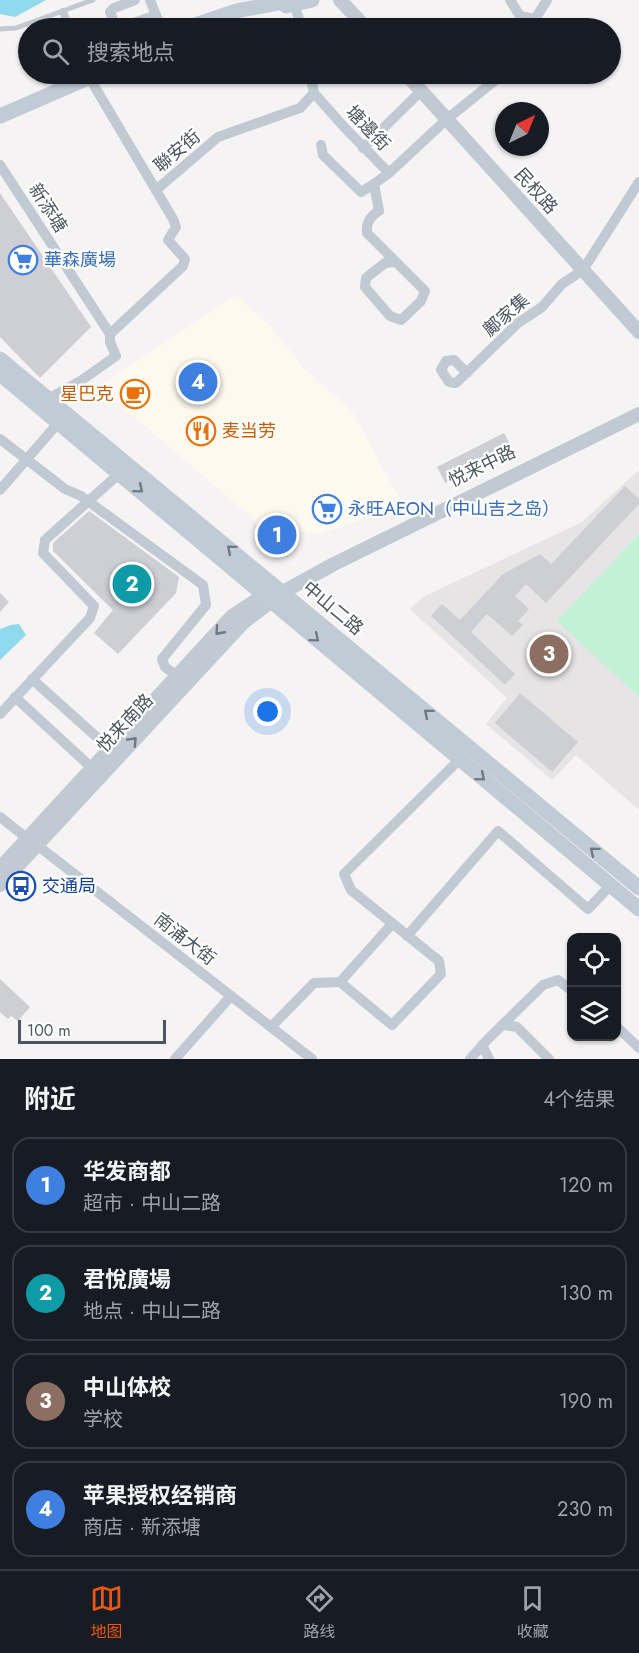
<!DOCTYPE html>
<html lang="zh">
<head>
<meta charset="utf-8">
<style>
  :root { --surface:#171b24; --page:#20242c; --text:#f1f3f6; --muted:#9ea1a6; --line:#363941; --accent:#ea580c }
  body { margin:0; font-family:Jost,"Noto Sans SC",sans-serif; background:var(--page); color:var(--text) }
  .controls { position:absolute; right:18px; bottom:18px; display:grid; overflow:hidden; border-radius:12px; box-shadow:0 2px 4px #0004 }
  .controls button { width:54px; height:54px; display:grid; place-items:center; padding:0; border:0; border-bottom:2px solid var(--line); background:var(--surface); color:var(--text); font:30px sans-serif }
  .compass { position:absolute; left:495px; top:102px; width:54px; height:54px; border-radius:50%; background:var(--surface); box-shadow:0 2px 4px #0004; rotate:43deg }
  .scale { position:absolute; left:18px; bottom:15px; width:148px; box-sizing:border-box; padding-left:6px; border:3px solid #4a5661; border-top:0; font-size:16px; line-height:21px; white-space:nowrap; color:#4a5661; -webkit-text-stroke:4px #fff; paint-order:stroke }
  .you { position:absolute; left:268px; top:712px; width:21px; height:21px; margin:-15px; border:4px solid #fff; border-radius:50%; background:#1a73e8; box-shadow:0 0 0 9px #1a73e833 }
  .badge { display:grid; place-items:center; width:39px; height:39px; border-radius:50%; background:var(--accent); color:#fff; font-size:20px; font-weight:700 }
  .pin { position:absolute; translate:-50% -50%; border:3px solid #fff; box-shadow:0 2px 6px #0006 }
  .list { margin:0; padding:0; list-style:none }
  h2 { display:flex; justify-content:space-between; align-items:center; height:78px; margin:0; padding:0 24px; font-size:26px }
  h2 small { font-size:20px; font-weight:400; color:var(--muted) }
  .list li { display:grid; grid-template-columns:39px 1fr auto; gap:18px; align-items:center; box-sizing:border-box; height:96px; margin:0 12px 12px; padding:0 12px; border:2px solid var(--line); border-radius:18px }
  .list b { display:block; font-size:22px; white-space:nowrap }
  .list p { margin:0; font-size:20px; white-space:nowrap; color:var(--muted) }
  .list em { font-size:20px; font-style:normal; color:var(--muted) }
  .icon { flex:none; width:33px; height:33px; fill:none; stroke:currentColor; stroke-width:2; stroke-linecap:round; stroke-linejoin:round }
  .map { position:relative; flex:none; width:639px; height:1059px; overflow:hidden }
  .search { position:absolute; background:var(--surface); box-shadow:0 2px 4px #0004; left:18px; right:18px; top:18px; height:66px; display:flex; align-items:center; gap:15px; box-sizing:border-box; padding:0 21px; border-radius:33px; color:var(--muted); font-size:22px }
  .sheet { height:510px; background:var(--surface) }
  nav { display:flex; justify-content:space-around; align-items:center; box-sizing:border-box; height:84px; border-top:2px solid var(--line); background:var(--surface); font-size:16px; color:var(--muted) }
  nav a { display:grid; justify-items:center; gap:3px }
  nav .on { color:var(--accent) }
  .map>svg:first-child { display:block }
  .commercial { fill:#fdf9ef }
  .education { fill:#e6e4e5 }
  .green { fill:#c3f1d5 }
  .water { fill:#90daee }
  .building { fill:#cdcfd5 }
  .lines { fill:none; stroke-linecap:round; stroke-linejoin:round }
  .service { stroke:#c1cad2; stroke-width:5 }
  .pedestrian { stroke:#c1cad2; stroke-width:8 }
  .minor { stroke:#c1cad2; stroke-width:10 }
  .tertiary { stroke:#c1cad2; stroke-width:14 }
  .secondary { stroke:#c1cbd6; stroke-width:15 }
  .oneway { stroke:#6e7984 }
  .oneway2 { stroke:#6e7983 }
  .labels { text-anchor:middle; stroke-width:4.5; stroke-linejoin:round; paint-order:stroke }
  .street-label { font-size:18px; fill:#4a5661; stroke:#fff }
  .shop-label { font-size:18px; fill:#366cbe; stroke:#fff; text-anchor:start }
  .food-label { font-size:18px; fill:#c56008; stroke:#fff; text-anchor:end }
  .transit-label { font-size:18px; fill:#164399; stroke:#fff; text-anchor:start }
</style>
</head>
<body>
<div class="map">
<svg width="639" height="1059" viewBox="0 0 639 1059">
  <rect width="100%" height="100%" fill="#f5f3f3"/>
  <polygon class="commercial" points="236,295 271,327 302,366 352,411 403,505 321,534 265,529 99,387"/>
  <polygon class="education" points="639,470 639,810 576,755 552,780 486,724 507,698 410,609 423,597 582,522"/>
  <polygon class="green" points="639,534 639,697 557,621"/>
  <g class="water">
    <polygon points="0,0 46,0 15,17 0,14"/>
    <polygon points="19,624 26,635 0,660 0,629 11,625"/>
  </g>
  <g class="building">
    <polygon points="0,193 91,327 40,378 0,337"/>
    <polygon points="504,433 512,448 445,483 437,467"/>
    <polygon points="625,486 639,499 639,504 546,603 526,584 515,596 529,609 518,621 523,625 512,636 487,614 471,632 515,674 505,685 431,616 442,604 460,620 503,574 540,554 551,564"/>
    <polygon points="89,511 179,577 176,593 118,654 94,633 113,610 53,551 53,543"/>
    <polygon points="0,593 9,602 0,612"/>
    <polygon points="520,693 578,742 552,772 495,723"/>
    <polygon points="0,979 30,1007 18,1021 11,1016 8,1019 0,1012"/>
  </g>
  <g class="lines">
    <polyline class="service" points="0,29 16,28 93,0"/>
    <polyline class="pedestrian" points="63,12 70,28"/>
    <g class="minor">
      <polyline points="135,0 114,8 110,12 115,25 120,28 156,15"/>
      <polyline points="150,0 161,28"/>
      <polyline points="510,0 520,16 535,19"/>
      <polyline points="294,4 302,28"/>
      <polyline points="534,28 535,19 547,0"/>
      <polyline points="310,74 314,93 344,127 389,173"/>
      <polyline points="89,77 173,219 176,227 168,240 185,259 183,266 110,334"/>
      <polyline points="321,145 323,155 361,192 374,184"/>
      <polyline points="363,148 421,91"/>
      <polyline points="0,165 110,334 110,342 116,356 79,382 48,399"/>
      <polyline points="156,190 218,137 300,108 314,93"/>
      <path d="M395,262L385,263L366,278L365,287L390,316L401,320L421,301L425,291L367,233C366,223 370,216 379,211L374,184L389,173L447,119L503,74"/>
      <polyline points="467,373 454,360 446,361 441,370 449,382 456,383 518,323 542,307 562,284 583,270 639,182"/>
      <polyline points="0,439 65,489 81,496 203,585 206,605 162,659 165,667 177,676"/>
      <polyline points="0,490 59,422"/>
      <polyline points="32,679 110,749"/>
      <polyline points="15,697 93,769"/>
      <polyline points="0,714 90,618 94,606 43,553 45,540 120,473"/>
      <polyline points="0,817 28,839"/>
      <polyline points="37,845 312,1059"/>
      <polyline points="407,936 498,831 588,909 611,885"/>
      <polyline points="340,982 392,1025 441,974 439,961 351,890 344,874 460,759"/>
      <polyline points="504,1025 517,1027 549,1059"/>
      <polyline points="616,1026 639,1048"/>
      <polyline points="271,1027 314,983 340,982 392,924"/>
      <polyline points="482,1045 489,1059"/>
      <polyline points="175,1059 231,996"/>
      <polyline points="470,1059 487,1040 543,985 558,980 572,991"/>
    </g>
    <g class="tertiary">
      <polyline points="340,0 366,28"/>
      <polyline points="406,74 639,332"/>
      <polyline points="0,868 232,616 269,592"/>
      <polyline points="0,885 243,623 283,592 334,564 639,414"/>
    </g>
    <g class="secondary">
      <polyline points="286,6 312,0"/>
      <polyline points="186,28 236,11 294,0"/>
      <polyline points="0,116 97,74"/>
      <polyline points="0,359 639,888"/>
      <polyline points="0,374 639,909"/>
    </g>
  </g>
  <defs><path id="oneway-chevron" d="M-2-3.5L2.5 0L-2 3.5" fill="none" stroke-width="1.6" stroke-linecap="round" stroke-linejoin="round" transform="scale(1.5)"/></defs>
  <g class="oneway">
    <use href="#oneway-chevron" transform="translate(139 489) rotate(40)"/>
    <use href="#oneway-chevron" transform="translate(231 549) rotate(-140)"/>
    <use href="#oneway-chevron" transform="translate(315 638) rotate(40)"/>
    <use href="#oneway-chevron" transform="translate(428 713) rotate(-140)"/>
    <use href="#oneway-chevron" transform="translate(481 777) rotate(40)"/>
    <use href="#oneway-chevron" transform="translate(594 851) rotate(-140)"/>
  </g>
  <g class="oneway2">
    <use href="#oneway-chevron" transform="translate(219 631) rotate(132)"/>
    <use href="#oneway-chevron" transform="translate(133 741) rotate(-47)"/>
  </g>
  <defs>
    <g id="supermarket-ring" transform="scale(1.5)"><circle r="9.5" fill="#fff" stroke="#3f7fe0" stroke-width="1.5"/><path d="M-6-5.5h2.5l.6 2H6L4.5 2H-2.5L-4.4-4H-6ZM-1.5 3.2a1.3 1.3 0 1 0 .1 0ZM3 3.2a1.3 1.3 0 1 0 .1 0Z" fill="#3f7fe0"/></g>
    <g id="cafe-ring" transform="scale(1.5)"><circle r="9.5" fill="#fff" stroke="#e8710a" stroke-width="1.5"/><path d="M-5.5-4.5H6V0H3Q3 3.5 0 3.5H-2.5Q-5.5 3.5-5.5 0ZM3-3.2v2h1.7v-2ZM-6 4.5H4V6H-6Z" fill="#e8710a"/></g>
    <g id="restaurant-ring" transform="scale(1.5)"><circle r="9.5" fill="#fff" stroke="#e8710a" stroke-width="1.5"/><path d="M-5-6h1v4h1v-4h1v4h1v-4h1v5L-1.5 .5V6h-2V.5L-5-1ZM5-6V6H3V1.5H1.5Q1.5-4 5-6Z" fill="#e8710a"/></g>
    <g id="bus-ring" transform="scale(1.5)"><circle r="9.5" fill="#fff" stroke="#1a4fb4" stroke-width="1.5"/><path d="M-5-6H5V4H4V6H2V4H-2V6H-4V4H-5ZM-3.5-4V0h7V-4ZM-3.5 1.2v1.5H-2V1.2ZM2 1.2v1.5H3.5V1.2Z" fill="#1a4fb4"/></g>
  </defs>
  <g fill-rule="evenodd">
    <use href="#supermarket-ring" x="23" y="260"/>
    <use href="#cafe-ring" x="135" y="394"/>
    <use href="#restaurant-ring" x="201" y="431"/>
    <use href="#supermarket-ring" x="327" y="509"/>
    <use href="#bus-ring" x="21" y="886"/>
  </g>
  <g class="labels">
    <g class="street-label">
      <text transform="translate(368 128) rotate(46)" y="6">塘邊街</text>
      <text transform="translate(177 151) rotate(-40)" y="6">聯安街</text>
      <text transform="translate(536 191) rotate(48)" y="6">民权路</text>
      <text transform="translate(48 208) rotate(57)" y="6">新添塘</text>
      <text transform="translate(506 315) rotate(-41)" y="6">鄺家集</text>
      <text transform="translate(482 466) rotate(-26)" y="6">悦来中路</text>
      <text transform="translate(333 608) rotate(40)" y="6">中山二路</text>
      <text transform="translate(125 723) rotate(-47)" y="6">悦来南路</text>
      <text transform="translate(185 939) rotate(38)" y="6">南涌大街</text>
    </g>
    <g class="shop-label">
      <text x="44" y="266">華森廣場</text>
      <text x="348" y="515">永旺AEON（中山吉之岛）</text>
    </g>
    <g class="food-label">
      <text x="114" y="400">星巴克</text>
      <text x="222" y="437" text-anchor="start">麦当劳</text>
    </g>
    <g class="transit-label">
      <text x="42" y="892">交通局</text>
    </g>
  </g>
</svg>
<div class="controls">
<button><svg class="icon" aria-label="locate" viewBox="0 0 24 24"><circle cx="12" cy="12" r="6"/><path d="M12 2v4M12 18v4M2 12h4M18 12h4"/></svg></button>
<button><svg class="icon" aria-label="layers" viewBox="0 0 24 24"><path d="M12 4l9 5-9 5-9-5zM3 14l9 5 9-5"/></svg></button>
</div>
<svg class="compass" viewBox="-18 -18 36 36"><path d="M0-13l5 13h-10z" fill="#e53935"/><path d="M0 13l5-13h-10z" fill="#9ea1a6"/></svg>
<div class="scale">100 m</div>
<div class="you"></div>
<div class="pin badge" style="left:277px;top:535px;background:#3f7fe0">1</div>
<div class="pin badge" style="left:132px;top:584px;background:#0f9aa8">2</div>
<div class="pin badge" style="left:549px;top:654px;background:#8d6e63">3</div>
<div class="pin badge" style="left:198px;top:382px;background:#3f7fe0">4</div>
<div class="search"><svg class="icon" aria-label="search" viewBox="0 0 24 24"><circle cx="10" cy="10" r="6"/><path d="M15 15l6 6"/></svg>搜索地点</div>
</div>
<section class="sheet">
<h2>附近<small>4个结果</small></h2>
<ul class="list">
<li><span class="badge" style="background:#3f7fe0">1</span><div><b>华发商都</b><p>超市 · 中山二路</p></div><em>120 m</em></li>
<li><span class="badge" style="background:#0f9aa8">2</span><div><b>君悅廣場</b><p>地点 · 中山二路</p></div><em>130 m</em></li>
<li><span class="badge" style="background:#8d6e63">3</span><div><b>中山体校</b><p>学校</p></div><em>190 m</em></li>
<li><span class="badge" style="background:#3f7fe0">4</span><div><b>苹果授权经销商</b><p>商店 · 新添塘</p></div><em>230 m</em></li>
</ul>
</section>
<nav>
<a class="on"><svg class="icon" aria-label="map" viewBox="0 0 24 24"><path d="M3 6l6-2 6 2 6-2v14l-6 2-6-2-6 2zM9 4v14M15 6v14"/></svg>地图</a>
<a><svg class="icon" aria-label="directions" viewBox="0 0 24 24"><path d="M12 3l9 9-9 9-9-9zM9 14v-3h6M13 9l2 2-2 2"/></svg>路线</a>
<a><svg class="icon" aria-label="saved" viewBox="0 0 24 24"><path d="M7 4h10v16l-5-4-5 4z"/></svg>收藏</a>
</nav>
</body>
</html>
